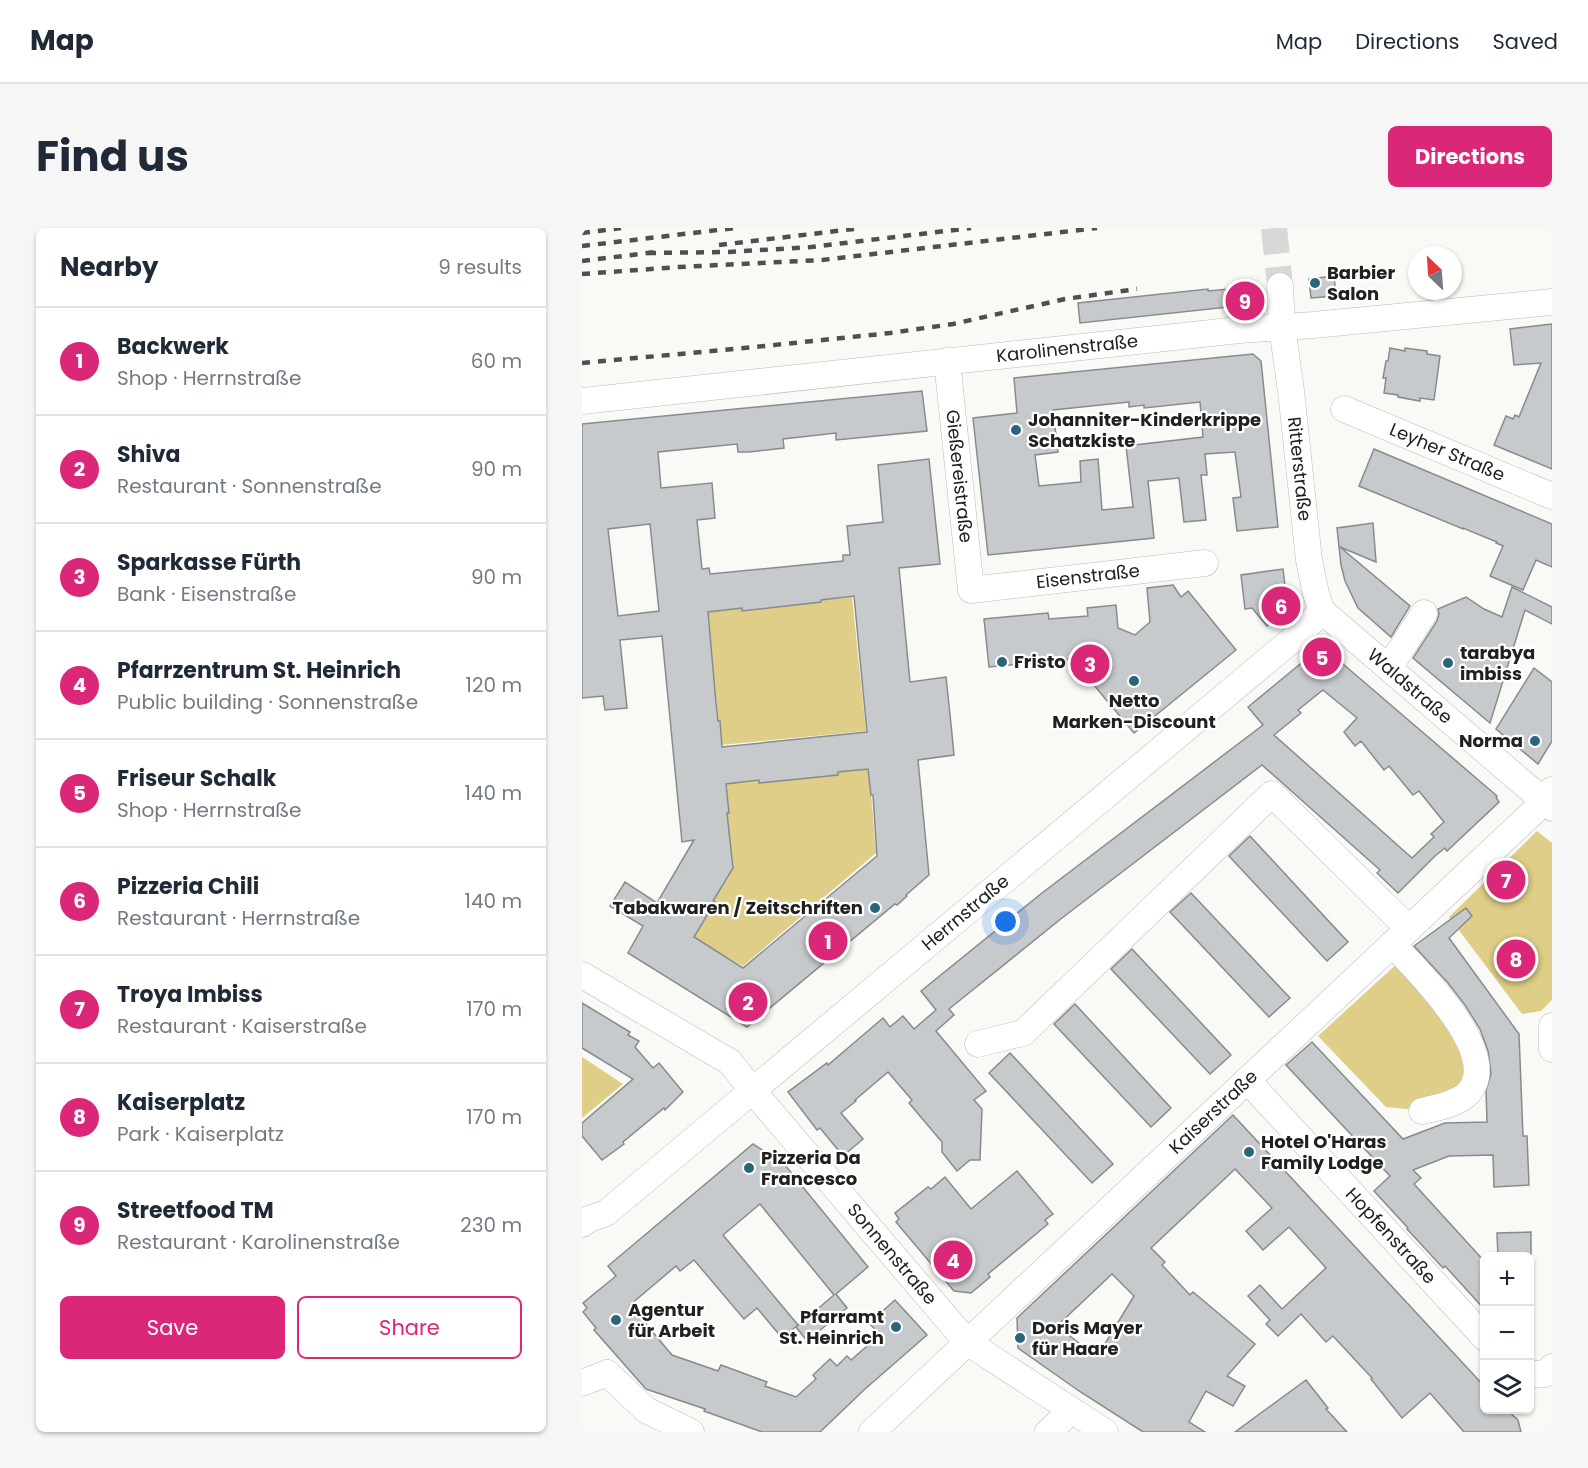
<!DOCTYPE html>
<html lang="en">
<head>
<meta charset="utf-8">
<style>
  :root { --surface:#fff; --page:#f6f6f7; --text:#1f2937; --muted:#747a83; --line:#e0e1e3; --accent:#db2777 }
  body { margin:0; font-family:Poppins,sans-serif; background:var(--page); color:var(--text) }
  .controls { position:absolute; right:18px; bottom:18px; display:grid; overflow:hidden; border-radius:9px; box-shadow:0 2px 4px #0004 }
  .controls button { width:54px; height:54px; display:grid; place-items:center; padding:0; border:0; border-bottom:2px solid var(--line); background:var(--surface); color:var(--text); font:30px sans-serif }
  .compass { position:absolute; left:826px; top:18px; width:54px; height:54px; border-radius:50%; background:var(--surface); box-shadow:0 2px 4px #0004; rotate:335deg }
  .you { position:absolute; left:424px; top:694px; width:21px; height:21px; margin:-15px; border:4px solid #fff; border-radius:50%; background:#1a73e8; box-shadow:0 0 0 9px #1a73e833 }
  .badge { display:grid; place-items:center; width:39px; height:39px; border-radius:50%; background:var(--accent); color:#fff; font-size:20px; font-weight:700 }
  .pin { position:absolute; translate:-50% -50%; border:3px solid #fff; box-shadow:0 2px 6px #0006 }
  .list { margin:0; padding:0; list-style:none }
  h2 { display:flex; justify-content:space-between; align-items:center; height:78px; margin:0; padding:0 24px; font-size:26px }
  h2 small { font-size:20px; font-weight:400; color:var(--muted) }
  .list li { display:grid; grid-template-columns:39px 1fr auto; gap:18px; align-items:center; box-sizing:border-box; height:108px; padding:0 24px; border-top:2px solid var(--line) }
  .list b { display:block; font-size:22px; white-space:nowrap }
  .list p { margin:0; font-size:20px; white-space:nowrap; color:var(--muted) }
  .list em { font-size:20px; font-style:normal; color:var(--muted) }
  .actions { display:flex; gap:12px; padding:18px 24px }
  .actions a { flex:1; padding:14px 0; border:2px solid var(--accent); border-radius:9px; text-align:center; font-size:21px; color:var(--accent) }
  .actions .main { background:var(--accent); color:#fff }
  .icon { flex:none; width:33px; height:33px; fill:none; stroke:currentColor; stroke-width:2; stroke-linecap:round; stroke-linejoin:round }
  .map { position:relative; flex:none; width:970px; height:1204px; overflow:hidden; border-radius:9px }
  header { display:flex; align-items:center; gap:36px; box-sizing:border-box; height:84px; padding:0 30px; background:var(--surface); border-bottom:2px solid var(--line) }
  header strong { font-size:28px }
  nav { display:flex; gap:33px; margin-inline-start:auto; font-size:21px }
  .intro { display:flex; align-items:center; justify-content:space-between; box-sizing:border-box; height:144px; padding:0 36px }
  h1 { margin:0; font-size:42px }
  .button { padding:15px 27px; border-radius:9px; background:var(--accent); color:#fff; font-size:21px; font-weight:700 }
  main { display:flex; gap:36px; padding:0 36px }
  aside { flex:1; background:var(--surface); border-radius:9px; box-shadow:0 2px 4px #0004 }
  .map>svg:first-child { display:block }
  .green { fill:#dfce87 }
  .building { fill:#c7cacc; stroke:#888b8d; stroke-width:1.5; fill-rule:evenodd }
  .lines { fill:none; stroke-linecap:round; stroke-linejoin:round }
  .minor-tunnel { stroke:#d8d8d6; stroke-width:26; stroke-dasharray:26 13; stroke-linecap:butt }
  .minor-casing { stroke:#bbbbb8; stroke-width:27 }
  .minor { stroke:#fff; stroke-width:26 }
  .rail { stroke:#4f4f4e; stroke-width:4.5; stroke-dasharray:8 8; stroke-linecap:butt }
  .poi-dot { fill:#2c647e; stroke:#fff; stroke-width:2 }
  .labels { text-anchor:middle; stroke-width:4.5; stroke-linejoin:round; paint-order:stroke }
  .poi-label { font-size:18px; font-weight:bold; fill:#20201f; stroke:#fff; text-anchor:start }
  .street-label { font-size:18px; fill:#20201f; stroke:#fff }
</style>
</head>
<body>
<header>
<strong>Map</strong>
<nav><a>Map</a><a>Directions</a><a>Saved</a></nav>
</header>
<div class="intro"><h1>Find us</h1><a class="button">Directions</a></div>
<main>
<aside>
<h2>Nearby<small>9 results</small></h2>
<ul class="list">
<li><span class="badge">1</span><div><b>Backwerk</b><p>Shop · Herrnstraße</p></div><em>60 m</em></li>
<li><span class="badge">2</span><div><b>Shiva</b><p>Restaurant · Sonnenstraße</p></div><em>90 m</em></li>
<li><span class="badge">3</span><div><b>Sparkasse Fürth</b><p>Bank · Eisenstraße</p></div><em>90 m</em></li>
<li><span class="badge">4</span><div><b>Pfarrzentrum St. Heinrich</b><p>Public building · Sonnenstraße</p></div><em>120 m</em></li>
<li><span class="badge">5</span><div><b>Friseur Schalk</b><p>Shop · Herrnstraße</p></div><em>140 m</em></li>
<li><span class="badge">6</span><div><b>Pizzeria Chili</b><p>Restaurant · Herrnstraße</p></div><em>140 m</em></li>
<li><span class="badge">7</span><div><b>Troya Imbiss</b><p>Restaurant · Kaiserstraße</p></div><em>170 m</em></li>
<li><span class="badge">8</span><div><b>Kaiserplatz</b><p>Park · Kaiserplatz</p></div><em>170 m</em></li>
<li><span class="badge">9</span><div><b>Streetfood TM</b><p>Restaurant · Karolinenstraße</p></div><em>230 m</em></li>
</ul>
<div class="actions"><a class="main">Save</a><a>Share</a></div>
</aside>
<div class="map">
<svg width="970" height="1204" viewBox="0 0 970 1204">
  <rect width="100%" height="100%" fill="#f9f9f6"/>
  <g class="green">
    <polygon points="270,369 284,503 139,517 125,384"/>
    <polygon points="287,540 294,625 161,738 110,709 151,641 142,556"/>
    <polygon points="955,603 970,615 970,772 959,783 940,786 867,689"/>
    <polygon points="817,734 884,817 890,849 869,868 825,881 804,879 736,808"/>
    <polygon points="0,829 41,856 0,890"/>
  </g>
  <g class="building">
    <polygon points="752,48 754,68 729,70 727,51"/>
    <polygon points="669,59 671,82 646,84 646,79 498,95 496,75 626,61 626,63"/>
    <polygon points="970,96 970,241 912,217 924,188 931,191 933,187 937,189 959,135 932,137 928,101"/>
    <polygon points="808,120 823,123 823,120 845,123 845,126 858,128 852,172 838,170 838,173 816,169 816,167 802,165 804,150 801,150 804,133 806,133"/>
    <path d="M671,126L679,133L696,299L655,303L651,270L659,269L653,224L623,226L625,247H619L624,292L602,294L597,250L566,253L572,310L406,327L391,190L435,185L432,150ZM547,174V179L562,177V180L618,174L621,209L544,218L551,279L520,282L516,231L498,233L499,254L457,258L453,227L476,224L471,182Z"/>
    <path d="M340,163L345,203L254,212V205L201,211L202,220L167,224H156L155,216L76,224L79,260L130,255L133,290L115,292L120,341L127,340L128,346L261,333V327H268L265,298L301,294L296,237L347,231L358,336L317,340L328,454L364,449L369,496L372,527L336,532L347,647L324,667L325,668L315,677L313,676L165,799L46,725L61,698L28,678L43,654L75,675L112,612L100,614L80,408L38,412L45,480L23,482L21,468L0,470V196ZM68,296L77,383L36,388L26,301ZM272,368L285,504L140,519L138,493H136L134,475L126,384L160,380V383L239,374V372ZM286,541L289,567H291L295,628L161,740L112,709L133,674L131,673L151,640L145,585H147L144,556L177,552V555L256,547V544Z"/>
    <polygon points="792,221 970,296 970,339 954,332 941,362 908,348 921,318 914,315 915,314 881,300 881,301 777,258"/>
    <polygon points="791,295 794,334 758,319 828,378 809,409 776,380 763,353 759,337 755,300"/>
    <polygon points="701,341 706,384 701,385 685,398 670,380 663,381 659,347"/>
    <polygon points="591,357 599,369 606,363 654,422 552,505 490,431 407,439 402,391 466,385 467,391 506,388 505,380 534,377 536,400 553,407 568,394 565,360"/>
    <polygon points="930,359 970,379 970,396 943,382 908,495 831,430 855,393 857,386 856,381 884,369 902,381 920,389"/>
    <path d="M740,418L915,568L914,569L917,574L865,623L863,620L853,628L816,665L795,645L798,642L680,537L480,690L367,781L372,787L354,803L404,863L392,872L400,881L398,932H388L375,943L360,924V914L327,875L330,872L306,844L273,872L274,873L259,885L281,911L261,928L238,900L235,902L206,864L245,835L246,837L301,790L308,799L321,788L332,801L354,782L339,763L460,665L681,497L666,479ZM741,462L775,490L762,504L773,518L779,513L802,542L807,538L831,567L837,563L862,594L849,606L852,609L830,630L692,507L719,485L716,482Z"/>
    <polygon points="952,440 970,454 970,513 956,536 914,501"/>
    <polygon points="668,608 766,714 745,733 647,628"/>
    <polygon points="609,665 708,770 687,789 588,684"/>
    <polygon points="884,680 890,688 867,710 937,806 941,908 945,908 947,957 912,959 911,927 867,928 831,942 839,950 832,956 903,1034 903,1082 863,1038 861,1040 825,1001 826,1000 792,963 808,948 704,837 730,814 821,911 863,895 905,894 904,862 909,846 906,823 898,801 883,777 866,755 832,718"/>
    <polygon points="550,721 649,827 628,846 529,741"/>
    <polygon points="0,775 48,804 46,807 57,813 53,819 71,840 77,835 101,864 83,882 82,880 41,914 42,916 20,932 0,908 0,895 51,851 0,820"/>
    <polygon points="493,776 589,880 569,899 472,796"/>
    <polygon points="428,825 531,936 510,955 407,845"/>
    <path d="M651,887L903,1159V1182H925L936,1192L939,1204H882L848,1165L820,1190L789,1151L790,1150L751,1108L744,1114L719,1086L696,1108L684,1096L688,1092L666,1068L678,1057L700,1081L744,1040L707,999L681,1022L664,1003L690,980L653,941L569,1020L583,1034L580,1037L608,1067L611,1064L673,1116L645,1148L663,1158L651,1178L624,1163L607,1194L623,1204H561L497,1163L436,1120L435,1090ZM530,1046L552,1068L515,1129L475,1098Z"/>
    <polygon points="171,916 203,937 286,1039 254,1066 265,1080 225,1113 214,1099 252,1067 178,976 141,1007 216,1097 200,1110 175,1080 162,1091 112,1032 98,1043 94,1038 48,1077 90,1127 136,1143 139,1137 185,1154 183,1158 214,1169 234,1151 231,1147 248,1131 255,1138 265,1128 269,1132 298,1107 287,1095 313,1072 345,1107 283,1161 238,1204 180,1204 122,1183 123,1181 64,1161 12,1102 14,1100 1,1084 5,1080 1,1075 34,1048 26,1038"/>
    <polygon points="435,943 471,986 463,992 466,996 406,1046 408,1049 389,1065 372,1063 314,994 317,991 313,985 346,959 349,961 363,949 389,981"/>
    <polygon points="949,1004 949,1029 916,1029 915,1005"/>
    <polygon points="724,1152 746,1180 744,1181 765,1204 653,1204"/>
  </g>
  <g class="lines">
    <polyline class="minor-tunnel" points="692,0 698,58"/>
    <g class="minor-casing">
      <g id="minor">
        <path id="s1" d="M698,58L700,99L709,163L727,332L734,366L740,383L970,580"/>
        <path id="s2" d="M365,133L389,362L623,335"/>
        <path id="s3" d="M0,173L657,102L731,97L970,74"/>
        <path id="s4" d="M762,181L970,268"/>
        <polyline points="807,440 842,385"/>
        <path d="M810,716C835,742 920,825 887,864C877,876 854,880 840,883"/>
        <path id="s5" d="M0,747L148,834L170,862L385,1114L523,1204"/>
        <polyline points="970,798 970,821"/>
        <polyline points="396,816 441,805 690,566 827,701"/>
        <path id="s6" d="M665,852L903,1110"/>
        <path id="s7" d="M0,996L7,991L24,985L717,406L740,383"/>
        <polyline points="948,1146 963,1146 970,1139"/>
        <polyline points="0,1155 25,1145 64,1182 109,1204"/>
        <path id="s8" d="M290,1204L962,574L970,562"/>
        <polyline points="466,1204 489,1183"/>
      </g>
    </g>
    <use href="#minor" class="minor"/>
    <g class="rail">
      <polyline points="0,5 39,0"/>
      <polyline points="137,17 280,0"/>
      <polyline points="0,18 153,0"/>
      <polyline points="66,25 147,24 229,19 389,0"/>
      <polyline points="0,33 74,24"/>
      <polyline points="0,46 97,39 240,32 515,0"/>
      <polyline points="0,135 173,119 308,105 371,96 483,71 555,61"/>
    </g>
  </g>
  <g class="poi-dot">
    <circle cx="733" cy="55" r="6"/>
    <circle cx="434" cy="202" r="6"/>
    <circle cx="420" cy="434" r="6"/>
    <circle cx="866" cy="435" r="6"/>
    <circle cx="552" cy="453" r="6"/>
    <circle cx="953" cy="513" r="6"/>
    <circle cx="293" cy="680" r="6"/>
    <circle cx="667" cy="924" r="6"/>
    <circle cx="167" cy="940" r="6"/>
    <circle cx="34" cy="1092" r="6"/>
    <circle cx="314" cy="1099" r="6"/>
    <circle cx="438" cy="1110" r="6"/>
  </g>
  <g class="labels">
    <g class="poi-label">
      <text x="745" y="51">Barbier<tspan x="745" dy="21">Salon</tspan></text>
      <text x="446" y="198">Johanniter-Kinderkrippe<tspan x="446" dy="21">Schatzkiste</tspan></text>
      <text x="878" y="431">tarabya<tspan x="878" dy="21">imbiss</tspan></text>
      <text x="432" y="440">Fristo</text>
      <text x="552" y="479" text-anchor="middle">Netto<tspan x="552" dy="21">Marken-Discount</tspan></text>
      <text x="941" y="519" text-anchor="end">Norma</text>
      <text x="281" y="686" text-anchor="end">Tabakwaren / Zeitschriften</text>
      <text x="679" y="920">Hotel O'Haras<tspan x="679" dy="21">Family Lodge</tspan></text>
      <text x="179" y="936">Pizzeria Da<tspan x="179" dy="21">Francesco</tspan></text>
      <text x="46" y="1088">Agentur<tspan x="46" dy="21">für Arbeit</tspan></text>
      <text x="302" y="1095" text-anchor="end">Pfarramt<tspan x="302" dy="21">St. Heinrich</tspan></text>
      <text x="450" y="1106">Doris Mayer<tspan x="450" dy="21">für Haare</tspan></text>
    </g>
    <g class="street-label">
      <text dy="6" stroke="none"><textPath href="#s3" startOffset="488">Karolinenstraße</textPath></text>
      <text dy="6" stroke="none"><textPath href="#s4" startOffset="112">Leyher Straße</textPath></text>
      <text dy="6" stroke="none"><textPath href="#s1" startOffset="184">Ritterstraße</textPath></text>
      <text dy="6" stroke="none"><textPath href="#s2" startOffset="116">Gießereistraße</textPath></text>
      <text dy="6" stroke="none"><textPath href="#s2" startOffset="348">Eisenstraße</textPath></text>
      <text dy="6" stroke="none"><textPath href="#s1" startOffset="444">Waldstraße</textPath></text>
      <text dy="6" stroke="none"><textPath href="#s7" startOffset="495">Herrnstraße</textPath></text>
      <text dy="6" stroke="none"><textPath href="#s8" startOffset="468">Kaiserstraße</textPath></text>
      <text dy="6" stroke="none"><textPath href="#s6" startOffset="212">Hopfenstraße</textPath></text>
      <text dy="6" stroke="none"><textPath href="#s5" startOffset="423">Sonnenstraße</textPath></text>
    </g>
  </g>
</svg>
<div class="controls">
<button>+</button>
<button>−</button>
<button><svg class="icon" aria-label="layers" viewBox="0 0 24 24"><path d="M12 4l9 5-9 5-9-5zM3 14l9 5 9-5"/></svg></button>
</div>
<svg class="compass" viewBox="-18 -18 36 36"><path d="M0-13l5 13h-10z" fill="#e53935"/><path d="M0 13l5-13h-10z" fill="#747a83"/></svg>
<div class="you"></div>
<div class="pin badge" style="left:246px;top:713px">1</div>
<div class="pin badge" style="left:166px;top:774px">2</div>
<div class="pin badge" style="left:508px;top:436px">3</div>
<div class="pin badge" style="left:371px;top:1032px">4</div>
<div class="pin badge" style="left:740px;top:429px">5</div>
<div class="pin badge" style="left:699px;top:378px">6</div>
<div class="pin badge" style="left:924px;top:652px">7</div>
<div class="pin badge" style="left:934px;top:731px">8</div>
<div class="pin badge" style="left:663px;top:73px">9</div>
</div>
</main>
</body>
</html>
